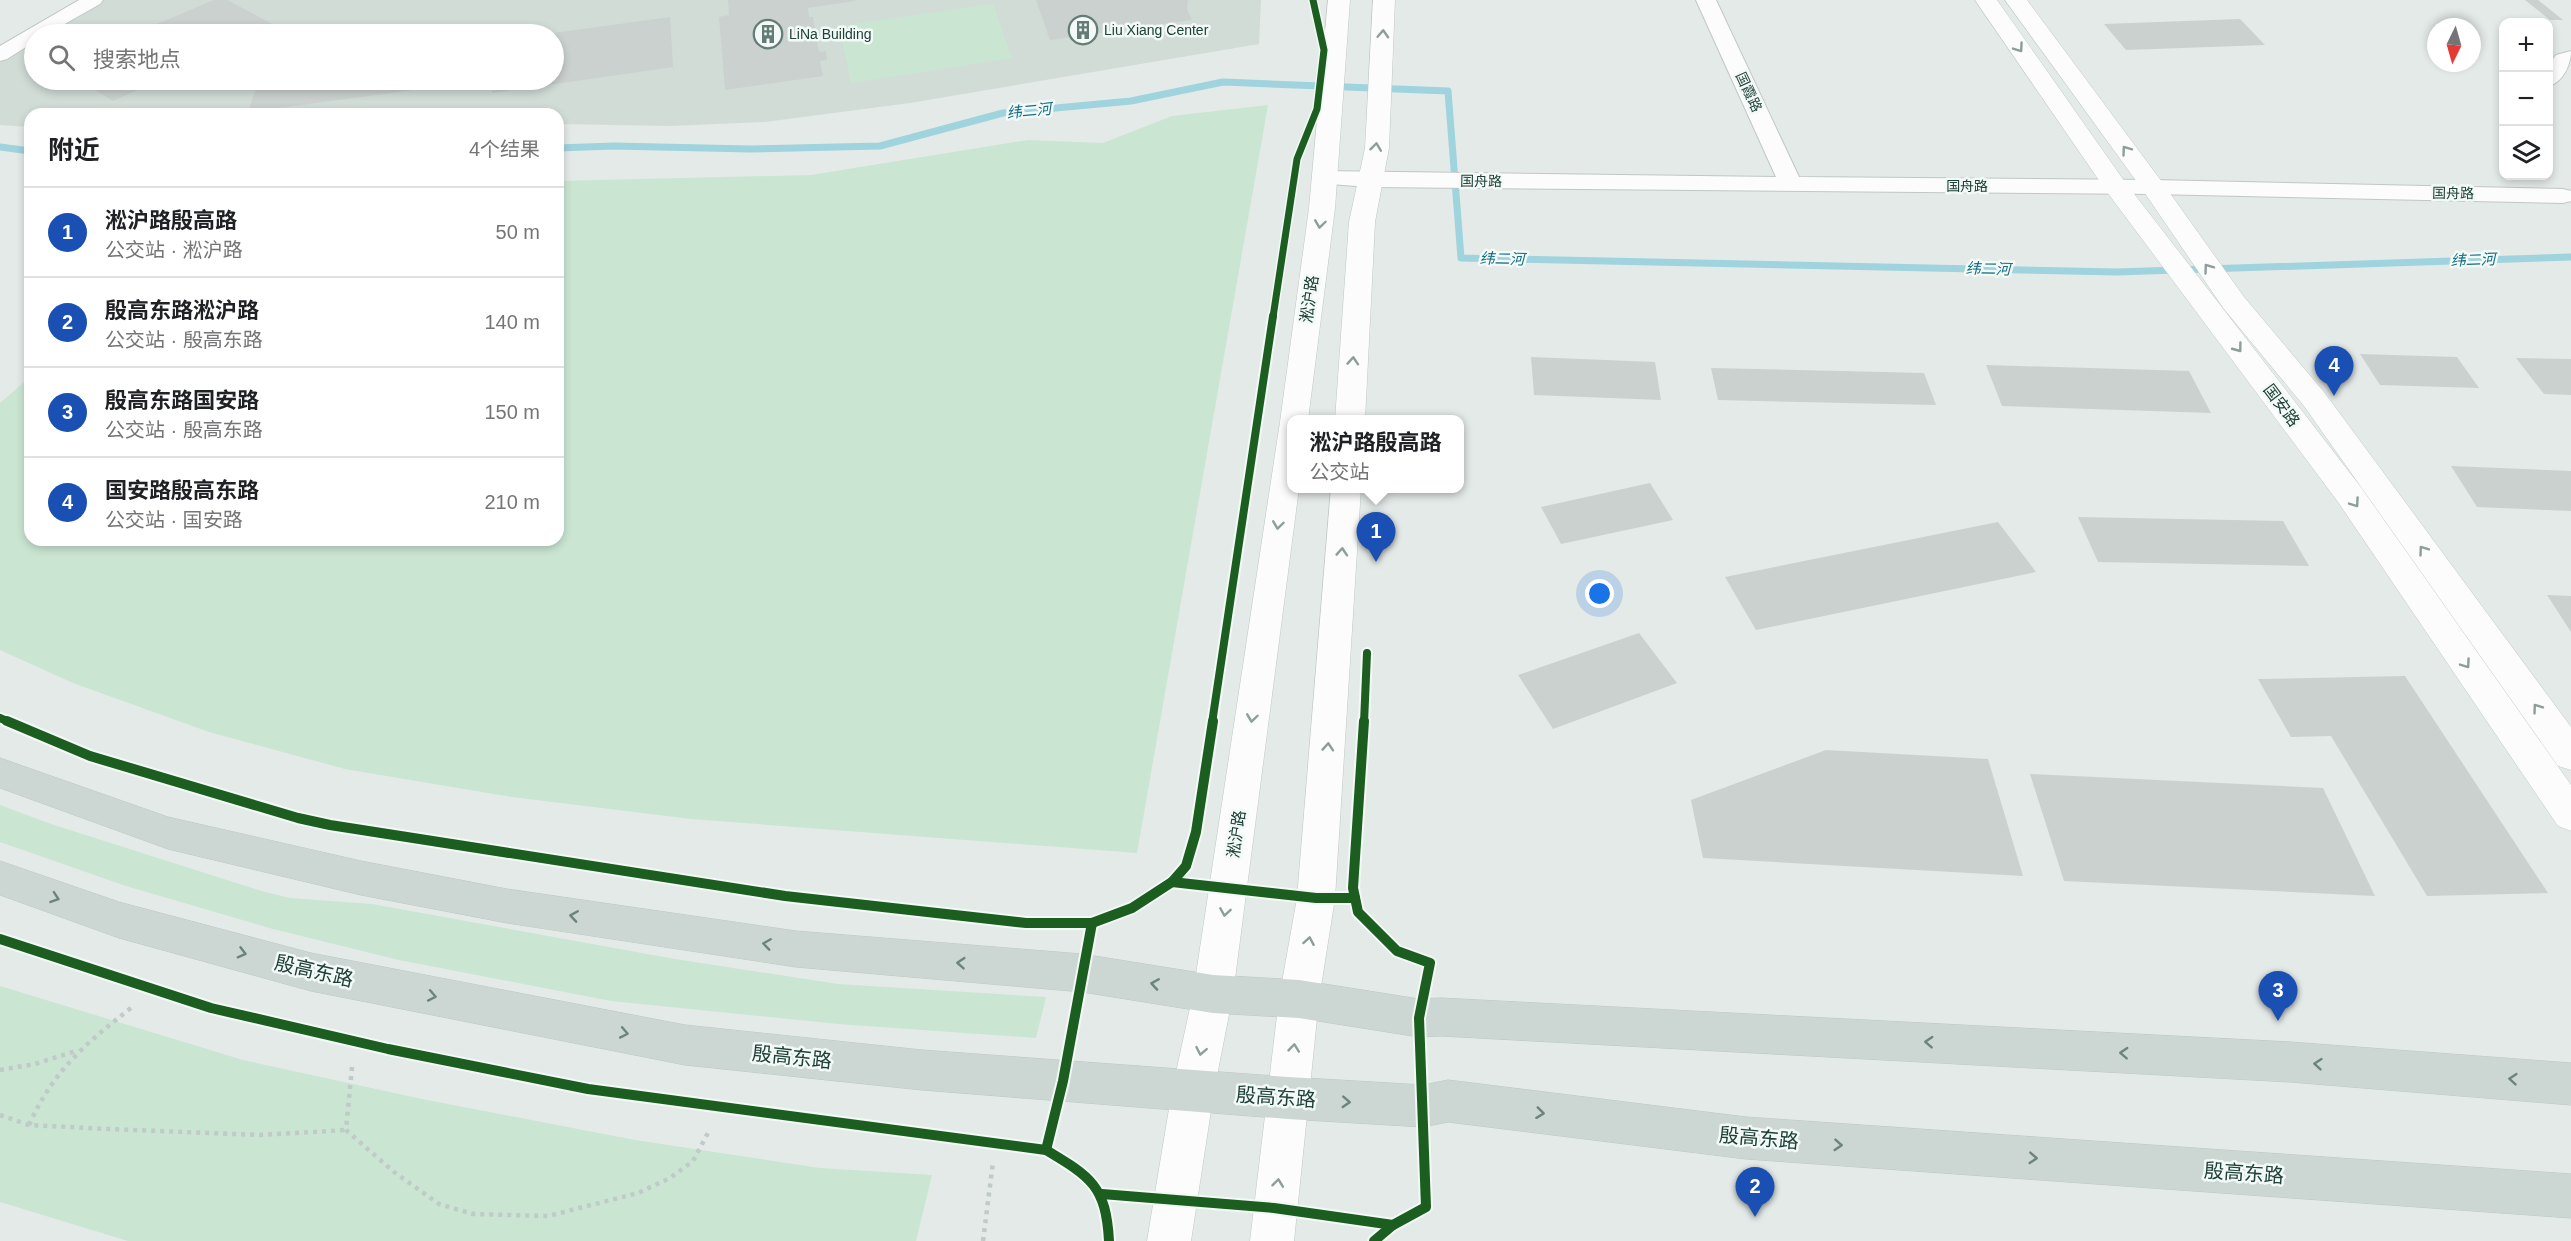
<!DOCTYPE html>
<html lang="zh">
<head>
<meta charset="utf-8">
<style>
  :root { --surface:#fff; --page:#f2f2f2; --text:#202124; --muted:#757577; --line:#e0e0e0; --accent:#0b8043 }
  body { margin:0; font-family:Arial,"Noto Sans SC",sans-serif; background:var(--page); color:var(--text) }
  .controls { position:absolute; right:18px; top:18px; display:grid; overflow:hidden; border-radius:12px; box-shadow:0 3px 9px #0003 }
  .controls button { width:54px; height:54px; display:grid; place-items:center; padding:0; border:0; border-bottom:2px solid var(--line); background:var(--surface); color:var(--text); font:30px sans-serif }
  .compass { position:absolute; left:2427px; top:18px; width:54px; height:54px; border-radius:50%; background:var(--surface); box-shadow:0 3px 9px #0003; rotate:185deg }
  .you { position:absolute; left:1600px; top:594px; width:21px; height:21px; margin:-15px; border:4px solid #fff; border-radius:50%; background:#1a73e8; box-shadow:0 0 0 9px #1a73e833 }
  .badge { display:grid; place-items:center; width:39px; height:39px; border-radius:50%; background:var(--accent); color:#fff; font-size:20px; font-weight:700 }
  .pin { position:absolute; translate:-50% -50px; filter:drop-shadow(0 2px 3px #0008) }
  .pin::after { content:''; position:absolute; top:32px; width:21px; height:18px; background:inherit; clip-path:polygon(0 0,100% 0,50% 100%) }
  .popup { position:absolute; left:1287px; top:415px; width:177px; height:78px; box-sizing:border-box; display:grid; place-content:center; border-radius:12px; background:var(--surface); filter:drop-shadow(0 2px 4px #0005); font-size:20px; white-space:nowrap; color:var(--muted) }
  .popup b { font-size:22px; color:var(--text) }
  .popup::after { content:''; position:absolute; left:50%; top:100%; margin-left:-12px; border:12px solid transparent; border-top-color:var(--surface) }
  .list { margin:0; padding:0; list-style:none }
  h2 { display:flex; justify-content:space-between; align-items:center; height:78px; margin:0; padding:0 24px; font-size:26px }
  h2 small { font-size:20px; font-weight:400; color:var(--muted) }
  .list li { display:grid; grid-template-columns:39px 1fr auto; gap:18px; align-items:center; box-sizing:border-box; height:90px; padding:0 24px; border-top:2px solid var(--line) }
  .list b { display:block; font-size:22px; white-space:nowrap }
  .list p { margin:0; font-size:20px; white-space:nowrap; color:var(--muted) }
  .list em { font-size:20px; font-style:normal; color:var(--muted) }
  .icon { flex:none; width:33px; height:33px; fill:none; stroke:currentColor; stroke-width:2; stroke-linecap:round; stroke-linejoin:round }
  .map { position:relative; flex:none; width:2571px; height:1241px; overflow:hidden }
  .search { position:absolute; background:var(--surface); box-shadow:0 3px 9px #0003; left:24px; top:24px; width:540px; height:66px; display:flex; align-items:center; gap:15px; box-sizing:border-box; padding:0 21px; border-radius:33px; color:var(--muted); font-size:22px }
  .panel { position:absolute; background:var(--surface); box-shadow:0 3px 9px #0003; left:24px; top:108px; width:540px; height:438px; border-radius:18px }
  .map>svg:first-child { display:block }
  .built { fill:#d1dcd7 }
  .green { fill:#cbe5d3 }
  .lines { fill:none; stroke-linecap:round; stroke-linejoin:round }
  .stream { stroke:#9fd3dd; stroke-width:7 }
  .building { fill:#cad1cf }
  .street-casing { stroke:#c1c7c5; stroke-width:2 }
  .secondary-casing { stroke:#bfc8c5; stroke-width:1 }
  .primary-casing { stroke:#bcc7c3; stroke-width:1 }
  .path { stroke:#c0cac8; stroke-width:4.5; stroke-dasharray:4 5; stroke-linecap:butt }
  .street { fill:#fbfcfb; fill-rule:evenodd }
  .secondary { fill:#fbfcfb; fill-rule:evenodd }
  .primary { fill:#ccd6d3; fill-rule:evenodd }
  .cycleway-far2-casing { stroke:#f2f9f6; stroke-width:10 }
  .cycleway-far1-casing { stroke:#f2f9f6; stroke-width:12 }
  .cycleway-casing { stroke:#f2f9f6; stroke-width:14 }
  .cycleway-far2 { stroke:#1b5e20; stroke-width:7 }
  .cycleway-far1 { stroke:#1b5e20; stroke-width:8 }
  .cycleway { stroke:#1b5e20; stroke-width:10 }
  .oneway { stroke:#8d9e9a }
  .oneway2 { stroke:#6d847e }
  .labels { text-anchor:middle; stroke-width:5; stroke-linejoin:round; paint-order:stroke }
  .far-poi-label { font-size:14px; fill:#1f4038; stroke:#f2f9f6; text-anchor:start }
  .far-street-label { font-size:14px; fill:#1f4038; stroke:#f2f9f6 }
  .far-water-label { font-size:15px; font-style:italic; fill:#116d84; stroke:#f2f9f6 }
  .street-label { font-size:16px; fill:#1f4038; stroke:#f2f9f6 }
  .near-street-label { font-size:20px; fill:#1f4038; stroke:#f2f9f6 }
</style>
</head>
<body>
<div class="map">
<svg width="2571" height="1241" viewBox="0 0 2571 1241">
  <rect width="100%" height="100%" fill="#e4eae7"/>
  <polygon class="built" points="105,0 1261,0 1259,44 910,103 765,122 670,126 558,124 558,114 30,114 30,127 0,125 0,62 34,39 34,80 554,80 554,34 41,34 80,11"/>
  <g class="green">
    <polygon points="993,4 1012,58 851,83 839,26"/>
    <polygon points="1268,105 1137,853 691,819 512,797 345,769 209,732 73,683 0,650 0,403 30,377 30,540 558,540 558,181 811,175 1028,140 1103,143 1172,116"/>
    <polygon points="0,805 51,824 265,892 290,898 372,904 675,959 838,984 1046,997 1036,1038 838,1024 611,1001 399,960 273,929 126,886 0,842"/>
    <polygon points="0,986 243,1060 422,1099 635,1140 820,1168 932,1175 916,1241 128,1241 0,1202"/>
  </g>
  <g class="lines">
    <g class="stream">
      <polyline points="0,147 30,151"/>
      <polyline points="558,148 613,146 750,149 880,146 1003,113 1131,101 1223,82 1448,91 1461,258 2117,272 2571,257"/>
    </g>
  </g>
  <g class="building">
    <polygon points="214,0 227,0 278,27 261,34 133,34"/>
    <polygon points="728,0 855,0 855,1 808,8 809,17 813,17 819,52 826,51 827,60 820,61 823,76 725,90 719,17 729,15"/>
    <polygon points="1036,0 1188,0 1187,9 1192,20 1050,40"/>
    <polygon points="2525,0 2538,0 2563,20 2550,20"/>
    <polygon points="670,17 673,67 492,93 493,80 554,80 554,33"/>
    <polygon points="2240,19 2265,45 2126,50 2104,24"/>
    <polygon points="78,80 160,80 113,101"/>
    <polygon points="259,80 438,80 436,87 248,112"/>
    <polygon points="2360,354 2457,357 2479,388 2380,385"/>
    <polygon points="1531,357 1655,362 1661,400 1534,395"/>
    <polygon points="2516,358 2571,359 2571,395 2544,394"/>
    <polygon points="1986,365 2189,371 2211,413 2002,406"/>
    <polygon points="1711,368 1924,373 1936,405 1718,400"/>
    <polygon points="2451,466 2571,471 2571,511 2477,507"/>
    <polygon points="1650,483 1673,520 1561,544 1541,507"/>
    <polygon points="2078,517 2283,521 2309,566 2098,562"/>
    <polygon points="1998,522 2036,572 1756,630 1725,577"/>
    <polygon points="2547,595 2571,596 2571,632"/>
    <polygon points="1639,633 1677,683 1553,729 1518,675"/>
    <polygon points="2405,676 2548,893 2427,896 2331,736 2291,737 2258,679"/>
    <polygon points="1826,750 1988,759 2023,876 1703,858 1691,800"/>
    <polygon points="2030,774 2323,788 2375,896 2064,881"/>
  </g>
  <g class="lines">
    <g class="street-casing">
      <g id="street">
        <polygon points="79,0 103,0 100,4 47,34 34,34 34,42 7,59 0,61 0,46"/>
        <polygon points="1696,0 1716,0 1799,177 2153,180 2563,189 2571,191 2571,201 2563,203 2153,194 1370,187 1316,183 1313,178 1316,173 1324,171 1776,177"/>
        <path d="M2571,51C2571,64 2563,83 2548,86V65L2556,55Z"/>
      </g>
    </g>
    <g class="secondary-casing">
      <g id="secondary">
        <polygon points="1328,0 1350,0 1335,208 1308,420 1292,420 1292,488 1299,488 1233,994 1214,1091 1191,1241 1147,1241 1172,1091 1193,994 1280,422 1309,208"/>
        <polygon points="1373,0 1395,0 1389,148 1375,222 1365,420 1335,420 1349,222 1365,148"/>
        <polygon points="1975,0 1997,0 2125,182 2360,486 2571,785 2571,831 2558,826 2338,502 2107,192"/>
        <polygon points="2005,0 2027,0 2162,182 2244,297 2324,392 2571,727 2571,770 2558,766 2304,406 2224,309 2142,189"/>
        <polygon points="1331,488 1361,488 1335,898 1319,999 1294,1241 1250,1241 1279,999 1297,898"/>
      </g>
    </g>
    <g class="primary-casing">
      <g id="primary">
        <polygon points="0,758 168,817 361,861 507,889 796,931 1082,954 1213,975 1299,980 1419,999 1441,998 2290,1042 2571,1063 2571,1105 2290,1082 1441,1036 1419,1037 1299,1018 1213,1013 1082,992 796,967 507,923 361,895 168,849 0,788"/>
        <polygon points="0,861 119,902 311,953 685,1025 922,1050 1288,1077 1423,1085 1448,1080 1746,1117 2571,1174 2571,1218 1746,1159 1448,1122 1423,1127 1288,1119 922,1090 685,1065 311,991 119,938 0,895"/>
      </g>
    </g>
    <g class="path">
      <polyline points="352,1067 346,1130 394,1172 439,1204 473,1214 548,1216 638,1193 670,1178 693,1161 709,1131"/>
      <polyline points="0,1070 35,1064 76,1051"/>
      <polyline points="0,1115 29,1125 108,1129 260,1135 346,1130"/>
      <path d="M29,1125C53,1071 86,1043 131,1008"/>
      <polyline points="983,1241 993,1162"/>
    </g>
    <use href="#street" class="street"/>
    <use href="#secondary" class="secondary"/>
    <use href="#primary" class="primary"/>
    <g class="cycleway-far2-casing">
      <polyline id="cycleway-far2" points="1273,317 1297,159 1317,109 1324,50 1313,0"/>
    </g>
    <g class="cycleway-far1-casing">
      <g id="cycleway-far1">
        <polyline points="0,718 11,723"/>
        <polyline points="1212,723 1273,316"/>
        <polyline points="1364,723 1367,653"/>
      </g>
    </g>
    <g class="cycleway-casing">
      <g id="cycleway">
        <polyline points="7,721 90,756 298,818 330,825 785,896 1026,923 1092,923 1132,908 1172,882 1186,866 1196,832 1213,721"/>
        <polyline points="1364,721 1353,888 1358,912 1397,951 1430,963 1419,1018 1426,1207 1393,1225 1374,1241"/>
        <polyline points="1172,882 1316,898 1355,898"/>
        <path d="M0,939L211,1008L388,1049L588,1089L1046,1150C1091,1177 1106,1186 1109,1241"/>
        <polyline points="1046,1150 1063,1081 1092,923"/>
        <polyline points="1102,1194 1274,1208 1393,1225"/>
      </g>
    </g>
    <use href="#cycleway-far2" class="cycleway-far2"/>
    <use href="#cycleway-far1" class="cycleway-far1"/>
    <use href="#cycleway" class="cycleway"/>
  </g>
  <defs><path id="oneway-chevron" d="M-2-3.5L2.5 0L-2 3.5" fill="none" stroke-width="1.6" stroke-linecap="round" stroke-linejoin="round" transform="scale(1.5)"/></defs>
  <g class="oneway">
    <use href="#oneway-chevron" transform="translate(1383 34) rotate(-87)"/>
    <use href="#oneway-chevron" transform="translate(2019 48) rotate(55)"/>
    <use href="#oneway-chevron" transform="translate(1376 147) rotate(-83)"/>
    <use href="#oneway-chevron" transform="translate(2126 150) rotate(-126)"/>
    <use href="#oneway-chevron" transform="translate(1320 224) rotate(98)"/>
    <use href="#oneway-chevron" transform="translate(2208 268) rotate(-126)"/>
    <use href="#oneway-chevron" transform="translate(2238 348) rotate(53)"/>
    <use href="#oneway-chevron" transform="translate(1353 361) rotate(-86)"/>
    <use href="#oneway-chevron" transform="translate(2355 503) rotate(55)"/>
    <use href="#oneway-chevron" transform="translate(1278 525) rotate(98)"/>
    <use href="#oneway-chevron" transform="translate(2423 550) rotate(-126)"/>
    <use href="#oneway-chevron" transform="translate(1342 552) rotate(-86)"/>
    <use href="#oneway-chevron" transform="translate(2466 664) rotate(55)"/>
    <use href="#oneway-chevron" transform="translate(2537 708) rotate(-126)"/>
    <use href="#oneway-chevron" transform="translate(1252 718) rotate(98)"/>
    <use href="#oneway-chevron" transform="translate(1328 747) rotate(-86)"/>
    <use href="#oneway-chevron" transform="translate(1225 912) rotate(99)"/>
    <use href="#oneway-chevron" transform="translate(1309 941) rotate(-80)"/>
    <use href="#oneway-chevron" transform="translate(1294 1048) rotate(-84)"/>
    <use href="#oneway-chevron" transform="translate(1201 1051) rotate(101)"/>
    <use href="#oneway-chevron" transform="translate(1278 1183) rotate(-83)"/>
  </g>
  <g class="oneway2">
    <use href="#oneway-chevron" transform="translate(55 898) rotate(19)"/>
    <use href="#oneway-chevron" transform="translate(574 916) rotate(-171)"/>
    <use href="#oneway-chevron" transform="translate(767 944) rotate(-172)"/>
    <use href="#oneway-chevron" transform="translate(242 953) rotate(15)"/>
    <use href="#oneway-chevron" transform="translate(961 963) rotate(-176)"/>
    <use href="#oneway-chevron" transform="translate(1155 984) rotate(-171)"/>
    <use href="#oneway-chevron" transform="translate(432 996) rotate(11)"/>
    <use href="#oneway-chevron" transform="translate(624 1033) rotate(11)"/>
    <use href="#oneway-chevron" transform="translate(1929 1042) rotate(-177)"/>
    <use href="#oneway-chevron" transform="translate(2124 1053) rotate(-177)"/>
    <use href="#oneway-chevron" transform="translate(2318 1064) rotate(-175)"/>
    <use href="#oneway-chevron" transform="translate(2513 1079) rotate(-175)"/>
    <use href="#oneway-chevron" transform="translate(1346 1102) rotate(3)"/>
    <use href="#oneway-chevron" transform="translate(1540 1113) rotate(7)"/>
    <use href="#oneway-chevron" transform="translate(1838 1145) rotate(4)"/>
    <use href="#oneway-chevron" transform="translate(2033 1158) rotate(4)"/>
  </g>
  <defs>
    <g id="building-ring" transform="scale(1.5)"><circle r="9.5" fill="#f2f9f6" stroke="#647c75" stroke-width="1.5"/><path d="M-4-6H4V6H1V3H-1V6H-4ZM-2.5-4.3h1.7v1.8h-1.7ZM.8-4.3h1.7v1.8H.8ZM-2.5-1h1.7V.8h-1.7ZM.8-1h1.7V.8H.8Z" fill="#647c75"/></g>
  </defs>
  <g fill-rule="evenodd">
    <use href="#building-ring" x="1083" y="30"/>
    <use href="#building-ring" x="768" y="34"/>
  </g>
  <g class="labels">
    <g class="far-poi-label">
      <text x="1104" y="35">Liu Xiang Center</text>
      <text x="789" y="39">LiNa Building</text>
    </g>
    <g class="far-street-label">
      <text transform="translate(1749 92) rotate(65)" y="5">国霞路</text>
      <text transform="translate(1481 181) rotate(1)" y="5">国舟路</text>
      <text x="1967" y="191">国舟路</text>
      <text transform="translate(2453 193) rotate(1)" y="5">国舟路</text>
    </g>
    <g class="far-water-label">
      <text transform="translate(1029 111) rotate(-6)" y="5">纬二河</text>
      <text transform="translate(1502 259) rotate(1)" y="5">纬二河</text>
      <text transform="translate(2473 260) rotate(-2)" y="5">纬二河</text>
      <text transform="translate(1988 269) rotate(1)" y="5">纬二河</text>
    </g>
    <g class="street-label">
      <text transform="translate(1309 299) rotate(-82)" y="6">淞沪路</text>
      <text transform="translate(2282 405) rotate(53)" y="6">国安路</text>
      <text transform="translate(1236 834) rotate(-82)" y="6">淞沪路</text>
    </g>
    <g class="near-street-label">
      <text transform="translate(314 971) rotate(13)" y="7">殷高东路</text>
      <text transform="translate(792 1057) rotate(6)" y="7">殷高东路</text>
      <text transform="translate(1276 1097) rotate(4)" y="7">殷高东路</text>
      <text transform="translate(1759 1138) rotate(5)" y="7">殷高东路</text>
      <text transform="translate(2244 1173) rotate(4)" y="7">殷高东路</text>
    </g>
  </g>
</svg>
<div class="controls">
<button>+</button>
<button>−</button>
<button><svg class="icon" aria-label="layers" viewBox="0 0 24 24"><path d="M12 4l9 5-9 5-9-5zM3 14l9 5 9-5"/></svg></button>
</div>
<svg class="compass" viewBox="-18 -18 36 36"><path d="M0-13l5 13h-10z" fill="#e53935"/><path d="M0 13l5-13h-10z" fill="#757577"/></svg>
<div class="you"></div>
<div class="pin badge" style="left:1376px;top:562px;background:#1a4fb4">1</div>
<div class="popup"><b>淞沪路殷高路</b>公交站</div>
<div class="pin badge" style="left:1755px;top:1217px;background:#1a4fb4">2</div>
<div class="pin badge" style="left:2278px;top:1021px;background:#1a4fb4">3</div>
<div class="pin badge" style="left:2334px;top:396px;background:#1a4fb4">4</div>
<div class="search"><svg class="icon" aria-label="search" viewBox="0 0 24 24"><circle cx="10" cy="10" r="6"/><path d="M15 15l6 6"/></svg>搜索地点</div>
<section class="panel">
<h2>附近<small>4个结果</small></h2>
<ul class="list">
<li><span class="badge" style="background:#1a4fb4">1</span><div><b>淞沪路殷高路</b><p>公交站 · 淞沪路</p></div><em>50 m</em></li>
<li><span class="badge" style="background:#1a4fb4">2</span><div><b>殷高东路淞沪路</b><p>公交站 · 殷高东路</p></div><em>140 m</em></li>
<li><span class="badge" style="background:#1a4fb4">3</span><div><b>殷高东路国安路</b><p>公交站 · 殷高东路</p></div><em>150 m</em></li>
<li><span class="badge" style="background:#1a4fb4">4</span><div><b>国安路殷高东路</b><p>公交站 · 国安路</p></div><em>210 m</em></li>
</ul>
</section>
</div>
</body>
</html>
